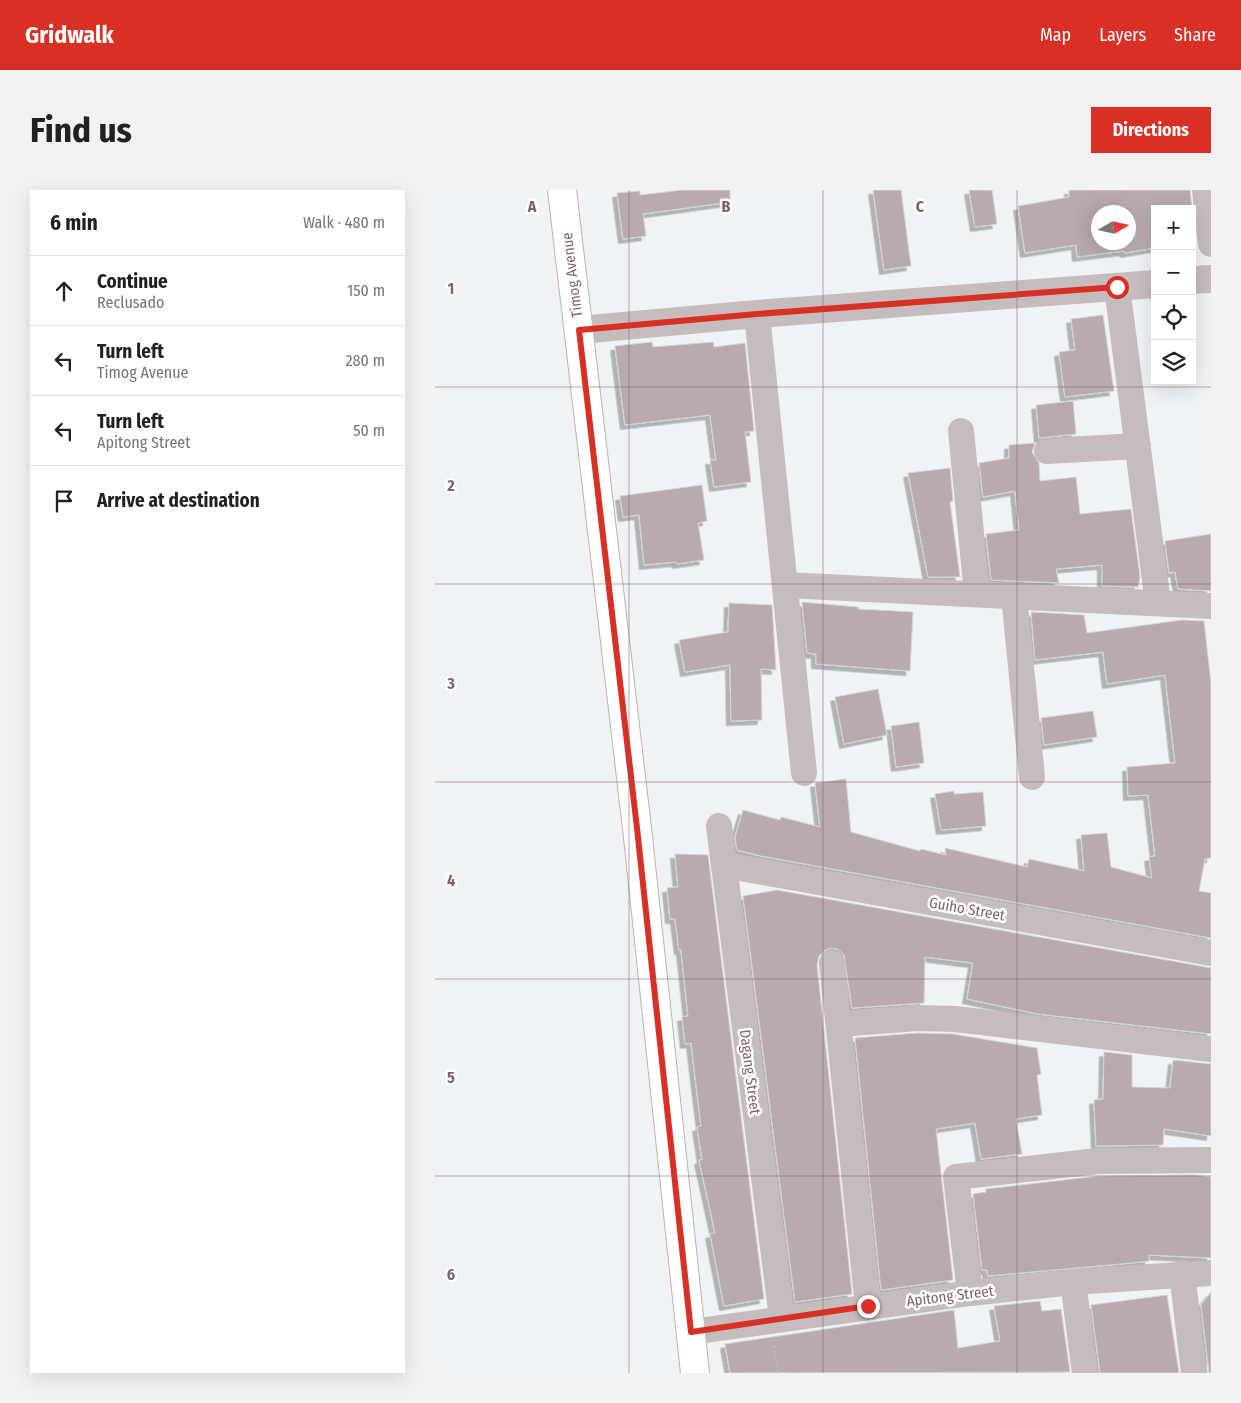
<!DOCTYPE html>
<html lang="en">
<head>
<meta charset="utf-8">
<style>
  :root { --surface:#fff; --page:#f2f2f2; --text:#202124; --muted:#757577; --line:#e0e0e0; --accent:#d93025 }
  body { margin:0; font-family:"Fira Sans Condensed",sans-serif; background:var(--page); color:var(--text) }
  .controls { position:absolute; right:15px; top:15px; display:grid; overflow:hidden; border-radius:0px; box-shadow:0 5px 20px #0002 }
  .controls button { width:45px; height:45px; display:grid; place-items:center; padding:0; border:0; border-bottom:1px solid var(--line); background:var(--surface); color:var(--text); font:25px sans-serif }
  .compass { position:absolute; left:656px; top:15px; width:45px; height:45px; border-radius:50%; background:var(--surface); box-shadow:0 5px 20px #0002; rotate:81deg }
  .stop { position:absolute; width:15px; height:15px; margin:-11px; border:4px solid #d93025; border-radius:50%; background:#fff }
  .stop.end { background:#d93025; border-color:#fff; box-shadow:0 1px 5px #0008 }
  .list { margin:0; padding:0; list-style:none }
  h2 { display:flex; justify-content:space-between; align-items:center; height:65px; margin:0; padding:0 20px; font-size:21px }
  h2 small { font-size:16px; font-weight:400; color:var(--muted) }
  .list li { display:grid; grid-template-columns:32px 1fr auto; gap:15px; align-items:center; box-sizing:border-box; height:70px; padding:0 20px; border-top:1px solid var(--line) }
  .list b { display:block; font-size:19px; white-space:nowrap }
  .list p { margin:0; font-size:16px; white-space:nowrap; color:var(--muted) }
  .list em { font-size:16px; font-style:normal; color:var(--muted) }
  .icon { flex:none; width:28px; height:28px; fill:none; stroke:currentColor; stroke-width:2; stroke-linecap:round; stroke-linejoin:round }
  .map { position:relative; flex:none; width:776px; height:1183px; overflow:hidden; border-radius:0px }
  header { display:flex; align-items:center; gap:30px; box-sizing:border-box; height:70px; padding:0 25px; background:var(--accent); color:#fff }
  header strong { font-size:24px }
  nav { display:flex; gap:28px; margin-inline-start:auto; font-size:18px }
  .intro { display:flex; align-items:center; justify-content:space-between; box-sizing:border-box; height:120px; padding:0 30px }
  h1 { margin:0; font-size:35px }
  .button { padding:12px 22px; border-radius:0px; background:var(--accent); color:#fff; font-size:18px; font-weight:700 }
  main { display:flex; gap:30px; padding:0 30px }
  aside { flex:1; background:var(--surface); border-radius:0px; box-shadow:0 5px 20px #0002 }
  .map>svg:first-child { display:block }
  .building { fill:#b8aaae; stroke:#d3d5d6; fill-rule:evenodd; filter:url(#shadow) }
  .lines { fill:none; stroke-linecap:round; stroke-linejoin:round }
  .secondary-casing { stroke:#bcb1b3; stroke-width:30 }
  .path { stroke:#bdb6b8; stroke-width:3; stroke-dasharray:2.5 2.5; stroke-linecap:butt }
  .minor { stroke:#c5bcbe; stroke-width:26 }
  .tertiary { stroke:#c5bcbe; stroke-width:28 }
  .secondary { stroke:#fff; stroke-width:28 }
  .route { stroke:#d93025; stroke-width:6 }
  .grid { fill:none; stroke:#84616a; stroke-width:1; stroke-opacity:0.55 }
  .labels { text-anchor:middle; stroke-width:5; stroke-linejoin:round; paint-order:stroke }
  .street-label { font-size:15px; fill:#84616a; stroke:#fff }
  .grid-label { font-size:16px; text-anchor:middle; font-weight:bold; fill:#84616a; stroke:#fff; stroke-width:5; stroke-linejoin:round; paint-order:stroke }
</style>
</head>
<body>
<header>
<strong>Gridwalk</strong>
<nav><a>Map</a><a>Layers</a><a>Share</a></nav>
</header>
<div class="intro"><h1>Find us</h1><a class="button">Directions</a></div>
<main>
<aside>
<h2>6 min<small>Walk · 480 m</small></h2>
<ul class="list">
<li><svg class="icon" aria-label="ahead" viewBox="0 0 24 24"><path d="M12 20V5M6 11l6-6 6 6"/></svg><div><b>Continue</b><p>Reclusado</p></div><em>150 m</em></li>
<li><svg class="icon" aria-label="left" viewBox="0 0 24 24"><path d="M17 20v-9H6M10 6l-5 5 5 5"/></svg><div><b>Turn left</b><p>Timog Avenue</p></div><em>280 m</em></li>
<li><svg class="icon" aria-label="left" viewBox="0 0 24 24"><path d="M17 20v-9H6M10 6l-5 5 5 5"/></svg><div><b>Turn left</b><p>Apitong Street</p></div><em>50 m</em></li>
<li><svg class="icon" aria-label="arrive" viewBox="0 0 24 24"><path d="M6 21V4h12l-3 4 3 4H6"/></svg><div><b>Arrive at destination</b></div></li>
</ul>
</aside>
<div class="map">
<svg width="776" height="1183" viewBox="0 0 776 1183">
  <defs>
    <filter id="shadow"><feDropShadow dx="-4.5" dy="4.5" stdDeviation="0" flood-color="#0004"/></filter>
  </defs>
  <rect width="100%" height="100%" fill="#f0f3f5"/>
  <g class="building">
    <polygon points="248,0 295,0 295,12 208,24 211,46 188,49 182,3 205,1 205,5"/>
    <polygon points="438,0 466,0 476,76 449,80"/>
    <polygon points="534,0 557,0 562,34 540,37"/>
    <path d="M634,0H755L757,19H720V58L690,63L689,61L642,67L641,55L590,63L583,16L634,7ZM664,22H694V52H664Z"/>
    <polygon points="668,125 679,201 630,207 624,162 640,160 636,129"/>
    <polygon points="217,152 218,157 278,152 279,157 310,153 319,241 310,242 316,292 279,297 275,270 281,270 275,225 190,235 180,156"/>
    <polygon points="638,211 641,244 604,248 601,215"/>
    <polygon points="600,253 597,262 604,273 605,291 641,287 645,324 696,319 705,387 703,397 667,396 667,375 621,379 624,393 556,390 551,344 584,340 580,301 548,307 544,273 574,268 574,255"/>
    <polygon points="515,278 518,311 515,312 525,387 493,387 473,283"/>
    <polygon points="267,295 272,331 263,333 269,370 242,374 241,372 209,375 204,325 188,327 185,306"/>
    <polygon points="776,344 776,401 743,399 740,382 734,383 730,351"/>
    <polygon points="367,412 423,417 423,419 478,422 475,481 381,474 381,464 372,463"/>
    <polygon points="294,413 337,415 341,480 326,479 327,530 296,531 295,475 250,482 244,450 293,442"/>
    <polygon points="596,422 649,425 652,443 747,430 769,431 776,493 776,668 770,669 764,701 776,703 776,748 326,666 302,660 300,647 308,620 345,630 346,627 385,637 380,593 411,589 416,642 485,661 486,659 511,665 510,658 592,677 594,669 649,681 646,645 672,643 676,677 717,688 714,667 720,666 713,605 693,606 692,577 740,573 730,485 672,494 668,462 600,470"/>
    <polygon points="443,499 452,545 409,554 400,507"/>
    <polygon points="658,521 662,547 609,555 606,528"/>
    <polygon points="484,532 489,573 461,577 456,536"/>
    <polygon points="519,601 519,604 548,602 551,636 506,640 500,604"/>
    <polygon points="240,664 273,665 329,1109 289,1116 275,1044 280,1043 264,970 267,970 262,937 266,936 256,853 250,854 247,827 253,826 246,760 244,760 240,729 235,729 232,698 243,697"/>
    <polygon points="342,700 776,778 776,844 603,824 532,809 538,773 490,767 489,813 417,818 409,765 403,759 395,758 389,761 384,766 382,775 417,1104 360,1112 308,706"/>
    <polygon points="482,843 518,844 602,858 606,884 602,885 607,925 581,929 587,964 546,969 540,933 501,939 518,1090 446,1100 420,848"/>
    <polygon points="669,862 697,865 697,897 735,898 738,870 776,874 776,946 729,939 728,955 661,956 659,910 668,909"/>
    <polygon points="760,985 776,987 776,1068 714,1065 714,1071 696,1073 553,1086 552,1080 547,1080 538,1004 551,1002 551,999 664,986"/>
    <polygon points="776,1102 776,1183 774,1183 766,1115"/>
    <polygon points="732,1105 744,1183 665,1183 656,1115"/>
    <polygon points="605,1111 607,1121 626,1119 635,1182 295,1183 290,1154 519,1120 523,1158 565,1151 559,1116"/>
  </g>
  <g class="lines">
    <g class="secondary-casing">
      <polyline id="secondary" points="127,0 202,638 260,1183"/>
    </g>
    <polyline class="path" points="339,1155 343,1183"/>
    <g class="minor">
      <polyline points="770,0 776,54"/>
      <polyline points="682,97 723,413"/>
      <polyline points="322,124 369,583"/>
      <polyline points="526,241 542,404"/>
      <polyline points="612,261 703,256"/>
      <polyline points="350,395 776,416"/>
      <polyline points="579,406 597,587"/>
      <polyline points="284,636 347,1128"/>
      <polyline points="289,675 776,763"/>
      <polyline points="397,773 433,1116"/>
      <polyline points="404,834 482,828 520,829 776,859"/>
      <polyline points="747,1083 759,1183"/>
      <polyline points="638,1092 650,1183"/>
      <polyline points="535,1103 521,987 663,971 776,970"/>
      <polyline points="256,1142 535,1103 638,1092 776,1083"/>
    </g>
    <g class="tertiary">
      <polyline points="757,90 776,89"/>
      <polyline points="144,140 322,124 720,94"/>
    </g>
    <use href="#secondary" class="secondary"/>
  </g>
  <g class="lines">
    <polyline class="route" points="433,1116 256,1142 202,638 144,140 322,124 682,97"/>
  </g>
  <path class="grid" d="M194,0V1183M388,0V1183M582,0V1183M0,197H776M0,394H776M0,592H776M0,789H776M0,986H776"/>
  <g class="labels">
    <g class="street-label">
      <text transform="translate(137 85) rotate(-97)" y="5">Timog Avenue</text>
      <text transform="translate(532 719) rotate(10)" y="5">Guiho Street</text>
      <text transform="translate(315 882) rotate(83)" y="5">Dagang Street</text>
      <text transform="translate(515 1106) rotate(-7)" y="5">Apitong Street</text>
    </g>
  </g>
  <g class="grid-label">
    <text x="97" y="22">A</text>
    <text x="291" y="22">B</text>
    <text x="485" y="22">C</text>
    <text x="16" y="104">1</text>
    <text x="16" y="301">2</text>
    <text x="16" y="499">3</text>
    <text x="16" y="696">4</text>
    <text x="16" y="893">5</text>
    <text x="16" y="1090">6</text>
  </g>
</svg>
<div class="controls">
<button>+</button>
<button>−</button>
<button><svg class="icon" aria-label="locate" viewBox="0 0 24 24"><circle cx="12" cy="12" r="6"/><path d="M12 2v4M12 18v4M2 12h4M18 12h4"/></svg></button>
<button><svg class="icon" aria-label="layers" viewBox="0 0 24 24"><path d="M12 4l9 5-9 5-9-5zM3 14l9 5 9-5"/></svg></button>
</div>
<svg class="compass" viewBox="-18 -18 36 36"><path d="M0-13l5 13h-10z" fill="#e53935"/><path d="M0 13l5-13h-10z" fill="#757577"/></svg>
<div class="stop" style="left:682px;top:97px"></div>
<div class="stop end" style="left:433px;top:1116px"></div>
</div>
</main>
</body>
</html>
